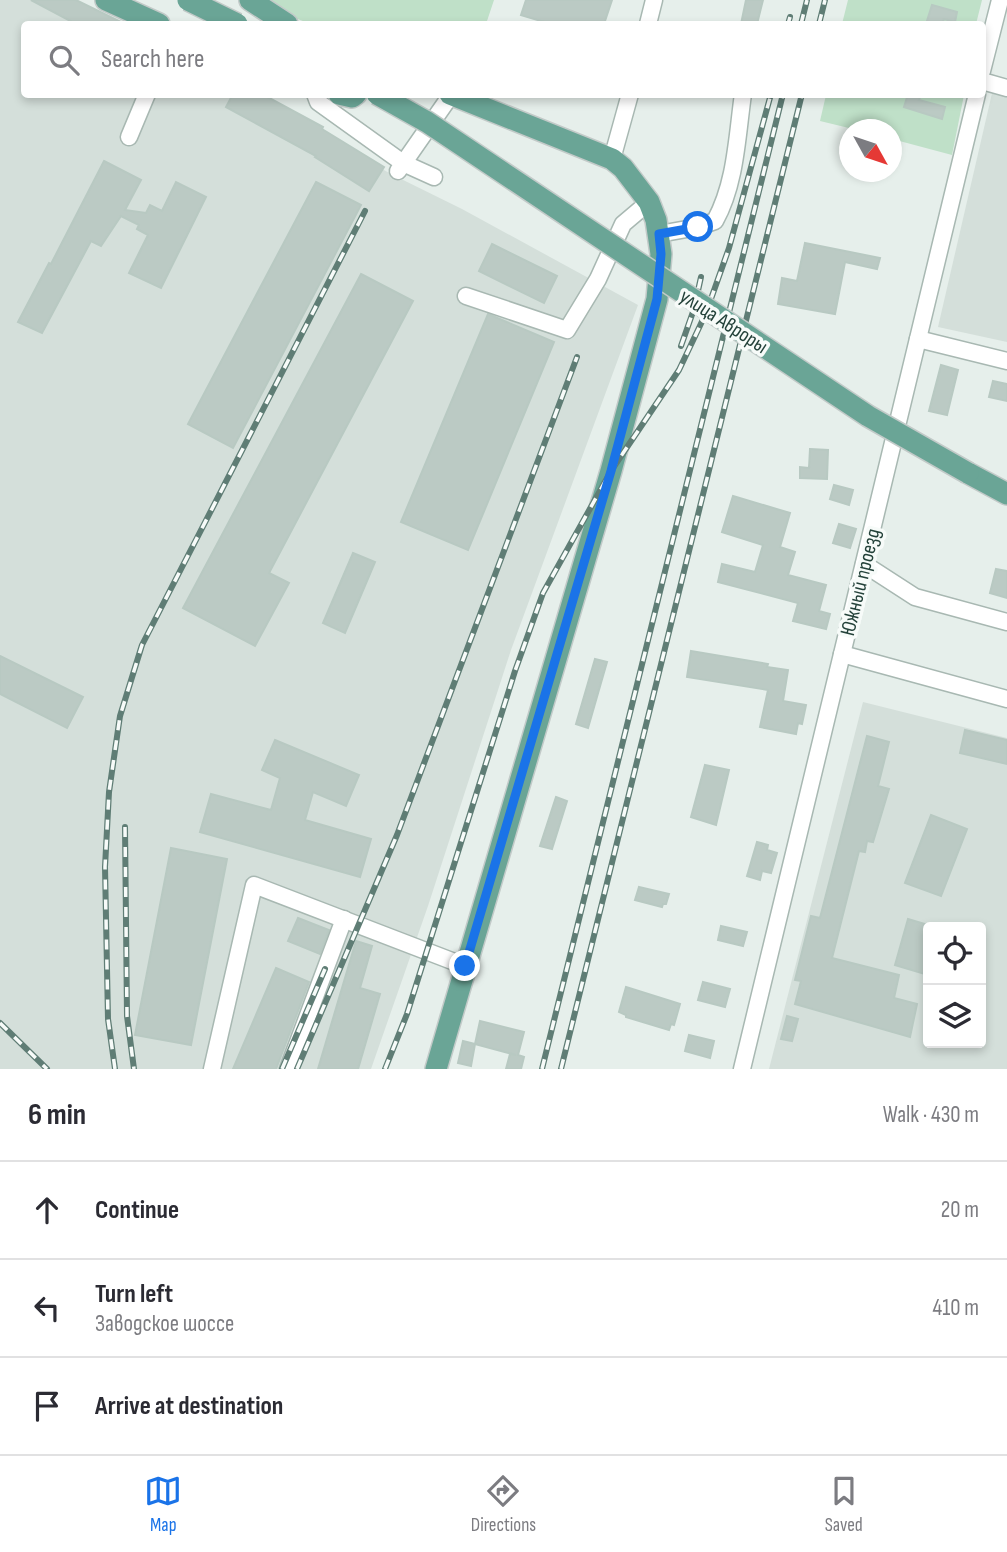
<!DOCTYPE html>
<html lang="en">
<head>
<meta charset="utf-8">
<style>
  :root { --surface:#fff; --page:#f7f7f7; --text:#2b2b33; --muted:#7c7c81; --line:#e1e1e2; --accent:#1a73e8 }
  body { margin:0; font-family:"Sofia Sans Condensed",sans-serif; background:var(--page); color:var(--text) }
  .controls { position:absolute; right:21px; bottom:21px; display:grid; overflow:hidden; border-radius:7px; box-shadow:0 4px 10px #0003 }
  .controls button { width:63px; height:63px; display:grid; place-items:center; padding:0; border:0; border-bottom:2px solid var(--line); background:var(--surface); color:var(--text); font:35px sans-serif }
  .compass { position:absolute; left:839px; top:119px; width:63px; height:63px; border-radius:50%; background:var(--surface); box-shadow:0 4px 10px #0003; rotate:130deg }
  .stop { position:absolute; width:21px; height:21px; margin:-16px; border:5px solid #1a73e8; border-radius:50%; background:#fff }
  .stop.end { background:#1a73e8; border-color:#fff; box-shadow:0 2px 7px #0008 }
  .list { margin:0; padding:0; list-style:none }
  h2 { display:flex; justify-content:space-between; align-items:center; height:91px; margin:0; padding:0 28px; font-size:30px }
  h2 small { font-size:23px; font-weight:400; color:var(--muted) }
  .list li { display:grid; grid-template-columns:46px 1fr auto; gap:21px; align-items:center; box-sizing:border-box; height:98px; padding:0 28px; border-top:2px solid var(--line) }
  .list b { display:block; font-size:26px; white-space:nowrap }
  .list p { margin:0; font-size:23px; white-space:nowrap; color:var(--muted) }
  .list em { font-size:23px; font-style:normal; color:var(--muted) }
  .icon { flex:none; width:38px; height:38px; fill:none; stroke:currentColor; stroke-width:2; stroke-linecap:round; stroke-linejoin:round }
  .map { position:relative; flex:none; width:1007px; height:1069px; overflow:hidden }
  .search { position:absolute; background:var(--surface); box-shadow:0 4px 10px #0003; left:21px; right:21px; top:21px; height:77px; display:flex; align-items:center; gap:18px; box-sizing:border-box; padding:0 24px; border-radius:7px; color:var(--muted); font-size:26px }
  .sheet { height:385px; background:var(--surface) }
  nav { display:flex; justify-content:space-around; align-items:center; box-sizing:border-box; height:98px; border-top:2px solid var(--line); background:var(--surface); font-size:19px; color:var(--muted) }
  nav a { display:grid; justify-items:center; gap:4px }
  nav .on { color:var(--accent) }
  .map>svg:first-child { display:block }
  .built { fill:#d4dfda; fill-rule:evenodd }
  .green { fill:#bfe0c8 }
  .building { fill:#bbcac4; stroke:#b8c9c2; stroke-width:2 }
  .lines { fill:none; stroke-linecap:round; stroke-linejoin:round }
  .minor-casing { stroke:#a8b8b2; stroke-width:19 }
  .major-casing { stroke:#c2cac8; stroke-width:24 }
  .minor { stroke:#fff; stroke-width:16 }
  .major { stroke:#6aa596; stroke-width:21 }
  .rail-casing { stroke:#5f7d75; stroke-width:6 }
  .rail { stroke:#f7fbf9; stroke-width:3.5; stroke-dasharray:10; stroke-linecap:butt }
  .major-bridge-casing { stroke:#c2cac8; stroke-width:24; stroke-linecap:butt }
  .major-bridge { stroke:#6aa596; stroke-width:21 }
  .route { stroke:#1a73e8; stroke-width:9 }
  .labels { text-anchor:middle; stroke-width:7; stroke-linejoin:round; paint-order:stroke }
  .street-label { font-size:21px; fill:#24423a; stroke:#f7fbf9 }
</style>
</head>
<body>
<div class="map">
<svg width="1007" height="1069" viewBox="0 0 1007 1069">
  <rect width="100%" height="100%" fill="#e6efeb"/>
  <g class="built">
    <polygon points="0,0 66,0 114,24 24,24 24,94 251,95 391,174 462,209 638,305 511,650 428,906 371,1069 0,1069"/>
    <polygon points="993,89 1007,92 1007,342 938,327"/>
    <path d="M863,702L1007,738V1069H769ZM928,927H981V1043H928Z"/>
  </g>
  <g class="green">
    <polygon points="267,0 494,0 486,24 311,24 284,14"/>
    <polygon points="848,0 982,0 976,24 842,24"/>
    <polygon points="826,95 964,95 952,155 892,139 892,130 853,129 820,121"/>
  </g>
  <g class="building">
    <polygon points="31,0 76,0 125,24 76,24"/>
    <polygon points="526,0 612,0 604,24 551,24 521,15"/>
    <polygon points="746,0 763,0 757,24 741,24"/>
    <polygon points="932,5 957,12 955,22 944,19 942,24 926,24"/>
    <polygon points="233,94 262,94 323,127 322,129 384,167 369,191 315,157 316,156 226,107"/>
    <polygon points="908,94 921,94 919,100 945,107 942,119 904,107"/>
    <polygon points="104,161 141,180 125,210 146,213 150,205 162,211 176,182 206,197 161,288 129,273 148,235 137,229 139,225 121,216 101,246 91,241 42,333 18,322 49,263 51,264"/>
    <polygon points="316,182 361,205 233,448 188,424"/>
    <polygon points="805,243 880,258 877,269 845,262 835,314 778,304 782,278 797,281"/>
    <polygon points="492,244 557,276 544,303 479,271"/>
    <polygon points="361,274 413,301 269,573 289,583 255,646 183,608"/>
    <polygon points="488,314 554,342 468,550 401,522"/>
    <polygon points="941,365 958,370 947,415 929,411"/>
    <polygon points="993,381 1007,384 1007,401 989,397"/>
    <polygon points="810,449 828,450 827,479 800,478 800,467 809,468"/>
    <polygon points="834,485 853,490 849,505 830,499"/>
    <polygon points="733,496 790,513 780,547 795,552 788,575 826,585 819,611 830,614 826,629 793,621 798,603 718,582 722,564 755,572 763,545 722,532"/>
    <polygon points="839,524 856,529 850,548 833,543"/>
    <polygon points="353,553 375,562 345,633 323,623"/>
    <polygon points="996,569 1007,571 1007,598 990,593"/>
    <polygon points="691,651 768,664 767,667 788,670 783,701 806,705 802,724 798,723 796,734 760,727 768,690 687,677"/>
    <polygon points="0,656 83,697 67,728 0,694"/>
    <polygon points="595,659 607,662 588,728 576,724"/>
    <polygon points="965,730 1007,740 1007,764 960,753"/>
    <polygon points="867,736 889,742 878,786 889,789 873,842 867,841 865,852 859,851 832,958 899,975 894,998 917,1004 910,1037 795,1004 801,981 795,980 811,916 820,918"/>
    <polygon points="275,740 359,775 346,806 313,792 305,820 371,839 360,877 200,832 211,794 271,810 280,778 262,770"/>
    <polygon points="705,765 729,770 716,825 691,817"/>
    <polygon points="556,797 567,801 552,849 540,846"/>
    <polygon points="931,815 967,829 941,896 905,883"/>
    <polygon points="757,842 768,845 767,850 777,853 771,873 762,871 760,880 747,876"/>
    <polygon points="171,848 227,859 191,1045 135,1035"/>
    <polygon points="639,887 669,894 666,904 663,904 662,907 635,900"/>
    <polygon points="298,918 329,930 320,954 288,941"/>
    <polygon points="908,919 928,925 928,975 895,965"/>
    <polygon points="721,926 747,932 743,946 718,940"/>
    <polygon points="356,941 372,946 360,988 380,994 358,1069 318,1069"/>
    <polygon points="276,968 309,982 276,1069 233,1069"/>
    <polygon points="703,982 730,989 725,1007 698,1000"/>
    <polygon points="626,987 680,1004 674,1025 671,1024 669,1030 626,1017 626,1015 619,1012"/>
    <polygon points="787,1016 798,1019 792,1041 781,1039"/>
    <polygon points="480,1021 524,1032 518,1055 524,1057 521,1069 506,1069 510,1054 516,1055 475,1044"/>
    <polygon points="689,1035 714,1041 710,1058 685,1051"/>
    <polygon points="463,1041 475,1044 471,1066 458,1063"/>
  </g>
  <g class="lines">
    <g class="minor-casing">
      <g id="minor">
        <polyline points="648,24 654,0"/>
        <polyline points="982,71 1000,0"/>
        <polyline points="982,81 1007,88"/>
        <polyline points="315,94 318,102 403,163 434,177"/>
        <polyline points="129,137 147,94"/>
        <polyline points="612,159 630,94"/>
        <polyline points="398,171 451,95"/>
        <path d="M659,234L698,227L715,221C736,183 737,136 743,94"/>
        <polyline points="466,296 567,330 598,279 623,224 649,202"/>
        <polyline points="918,339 1007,361"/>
        <polyline points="864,564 915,597 1007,622"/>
        <polyline points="842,654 1007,699"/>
        <polyline points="212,1069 254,885 465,966"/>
        <polyline points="288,1069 344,919"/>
        <polyline points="742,1069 977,94"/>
      </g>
    </g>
    <g class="major-casing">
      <g id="major">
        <polyline points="106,0 159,24"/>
        <polyline points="250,0 287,24"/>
        <polyline points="339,94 352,97 356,94"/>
        <polyline points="968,473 1007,494"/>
        <polyline points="436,1069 611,471 657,299 661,254 656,220 649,202 623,168 612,159 450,94"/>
      </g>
    </g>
    <use href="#minor" class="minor"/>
    <use href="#major" class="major"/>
    <g class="rail-casing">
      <g id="rail">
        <polyline points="788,24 790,17"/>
        <polyline points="801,24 807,0"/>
        <polyline points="819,24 825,0"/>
        <polyline points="681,346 694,309 701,277"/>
        <polyline points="125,827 127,1016 134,1069"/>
        <polyline points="0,1023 47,1069"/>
        <polyline points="115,1069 108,1019 105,867 109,792 120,716 142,645 365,211"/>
        <polyline points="282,1069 325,969"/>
        <polyline points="297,1069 397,835 577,357"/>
        <polyline points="385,1069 407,1014 515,671 543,593 611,471 679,370 706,313 729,248 771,94"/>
        <polyline points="542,1069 783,94"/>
        <polyline points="561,1069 802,94"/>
      </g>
    </g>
    <use href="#rail" class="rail"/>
    <g class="major-bridge-casing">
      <g id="major-bridge">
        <polyline points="188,0 237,24"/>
        <polyline points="377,94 427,122 868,416 968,473"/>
      </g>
    </g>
    <use href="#major-bridge" class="major-bridge"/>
  </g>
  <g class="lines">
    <polyline class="route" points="465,966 611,471 657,299 661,254 659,234 698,227"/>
  </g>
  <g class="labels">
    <g class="street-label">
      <text transform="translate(724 321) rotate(33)" y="7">улица Авроры</text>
      <text transform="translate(860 582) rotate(-76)" y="7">Южный проезд</text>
    </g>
  </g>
</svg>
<div class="controls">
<button><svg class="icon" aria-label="locate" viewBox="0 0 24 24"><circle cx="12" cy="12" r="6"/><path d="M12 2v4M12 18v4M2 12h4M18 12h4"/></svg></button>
<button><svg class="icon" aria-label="layers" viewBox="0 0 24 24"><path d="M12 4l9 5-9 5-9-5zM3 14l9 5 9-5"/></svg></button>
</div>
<svg class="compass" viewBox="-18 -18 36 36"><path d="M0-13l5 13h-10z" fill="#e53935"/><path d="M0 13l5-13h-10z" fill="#7c7c81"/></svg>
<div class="stop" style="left:698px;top:227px"></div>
<div class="stop end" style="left:465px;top:966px"></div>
<div class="search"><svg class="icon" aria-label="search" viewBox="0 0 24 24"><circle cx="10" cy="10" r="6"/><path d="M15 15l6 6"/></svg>Search here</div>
</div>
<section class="sheet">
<h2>6 min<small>Walk · 430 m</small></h2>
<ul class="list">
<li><svg class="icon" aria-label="ahead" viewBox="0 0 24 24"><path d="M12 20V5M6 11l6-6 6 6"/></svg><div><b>Continue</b></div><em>20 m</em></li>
<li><svg class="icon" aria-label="left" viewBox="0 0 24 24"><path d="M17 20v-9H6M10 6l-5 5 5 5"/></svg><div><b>Turn left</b><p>Заводское шоссе</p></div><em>410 m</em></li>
<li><svg class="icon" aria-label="arrive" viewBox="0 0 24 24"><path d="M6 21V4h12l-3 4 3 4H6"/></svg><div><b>Arrive at destination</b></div></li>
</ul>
</section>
<nav>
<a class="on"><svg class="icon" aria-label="map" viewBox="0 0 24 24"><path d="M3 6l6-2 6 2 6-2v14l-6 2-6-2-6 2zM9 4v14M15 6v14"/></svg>Map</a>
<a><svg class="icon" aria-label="directions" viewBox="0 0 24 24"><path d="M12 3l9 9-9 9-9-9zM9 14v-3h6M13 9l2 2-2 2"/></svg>Directions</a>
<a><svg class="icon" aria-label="saved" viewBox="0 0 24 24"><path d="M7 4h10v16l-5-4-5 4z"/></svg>Saved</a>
</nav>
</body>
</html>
